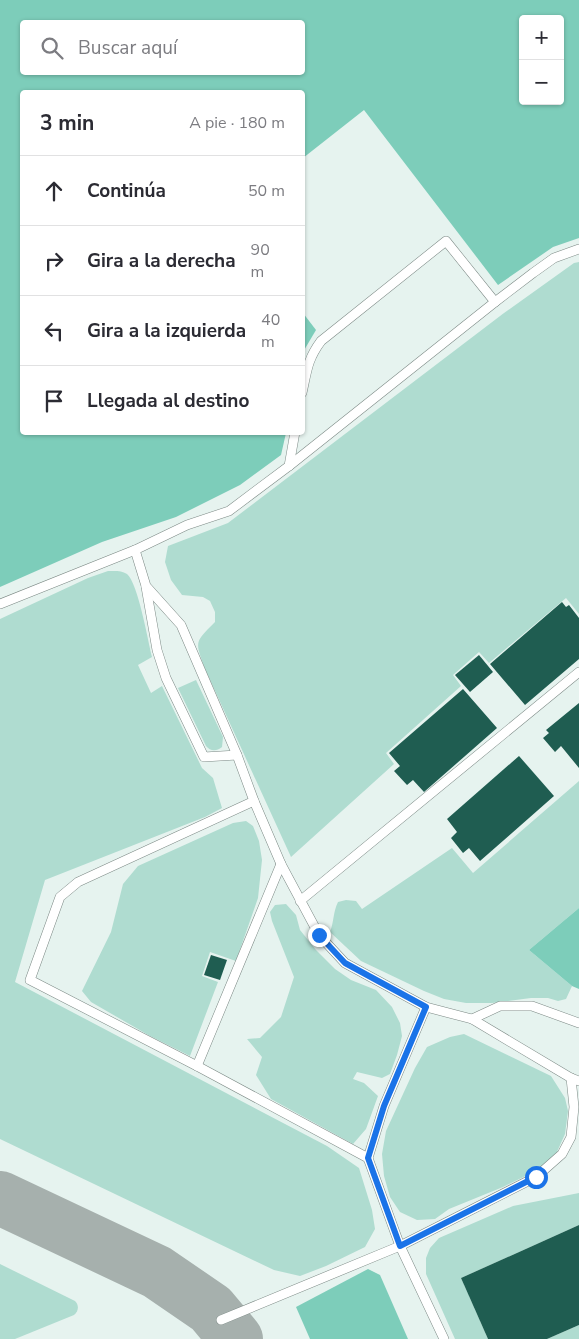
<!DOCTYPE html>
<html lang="es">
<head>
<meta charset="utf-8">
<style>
  :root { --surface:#fff; --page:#f7f7f7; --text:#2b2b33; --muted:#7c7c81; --line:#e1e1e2 }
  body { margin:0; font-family:"Nunito Sans",sans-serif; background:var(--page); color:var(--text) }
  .controls { position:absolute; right:15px; top:15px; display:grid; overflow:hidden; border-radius:5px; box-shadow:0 1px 4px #0004 }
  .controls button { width:45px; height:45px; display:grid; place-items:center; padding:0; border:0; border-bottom:1px solid var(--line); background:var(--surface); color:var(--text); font:25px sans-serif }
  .stop { position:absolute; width:15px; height:15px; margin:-11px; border:4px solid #1a73e8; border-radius:50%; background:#fff }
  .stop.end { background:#1a73e8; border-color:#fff; box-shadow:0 1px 5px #0008 }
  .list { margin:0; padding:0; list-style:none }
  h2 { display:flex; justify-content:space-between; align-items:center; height:65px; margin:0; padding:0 20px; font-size:21px }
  h2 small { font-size:16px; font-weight:400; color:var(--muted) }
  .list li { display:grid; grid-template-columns:32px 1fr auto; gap:15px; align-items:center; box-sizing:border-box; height:70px; padding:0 20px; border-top:1px solid var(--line) }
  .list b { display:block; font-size:19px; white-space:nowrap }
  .list em { font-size:16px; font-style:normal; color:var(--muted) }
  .icon { flex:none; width:28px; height:28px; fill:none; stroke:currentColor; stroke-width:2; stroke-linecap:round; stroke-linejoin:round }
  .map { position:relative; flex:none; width:579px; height:1339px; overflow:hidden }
  .search { position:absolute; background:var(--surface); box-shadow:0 1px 4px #0004; left:20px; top:20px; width:285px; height:55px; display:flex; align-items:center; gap:12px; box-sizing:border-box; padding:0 18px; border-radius:5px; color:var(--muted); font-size:19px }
  .panel { position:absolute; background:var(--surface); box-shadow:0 1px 4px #0004; left:20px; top:90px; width:285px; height:345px; border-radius:5px }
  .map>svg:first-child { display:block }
  .green { fill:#afdcd0 }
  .forest { fill:#7dcdba; fill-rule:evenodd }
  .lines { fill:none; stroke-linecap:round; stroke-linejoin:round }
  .taxiway { stroke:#a6b0ad; stroke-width:54 }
  .building { fill:#1f5d51 }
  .service-casing { stroke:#7c8985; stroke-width:10 }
  .service { stroke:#fff; stroke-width:9 }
  .route { stroke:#1a73e8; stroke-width:6 }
</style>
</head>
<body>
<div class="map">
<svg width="579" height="1339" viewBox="0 0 579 1339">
  <rect width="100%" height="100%" fill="#e6f3ef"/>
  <g class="green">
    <path d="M579,262V614L566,598L489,663L479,652L453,675L461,686L386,753L394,764L291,857L205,669C195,641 194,643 215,622V612L210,601L203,597L182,595L171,580L165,562L168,546L228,523L504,313L574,263Z"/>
    <path d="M108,571C114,571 121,570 127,574C138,583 148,641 152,657L138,665L151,693L162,686L202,768L213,778L222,808L205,817L45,880L15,982L327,1146L359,1168L372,1210L375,1229L365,1247L326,1266L300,1276L274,1270L0,1139V619L88,578Z"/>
    <path d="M196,680L223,737L222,747C216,752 210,751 206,746L178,688Z"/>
    <path d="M579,781V908L529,950L572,986L566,999L558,1001L548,998H531L492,1003H466L444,999L424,991L361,961L330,932C334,922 333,912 338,902L346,900L356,901L362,909L452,848L473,873Z"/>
    <polygon points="246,821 253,826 259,841 262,860 258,898 236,961 210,952 202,976 218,982 190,1056 150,1036 91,1002 82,991 111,932 123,884 138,866 233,823"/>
    <polygon points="286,904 296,915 300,930 316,950 335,969 351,980 376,990 392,1007 400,1023 402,1036 397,1055 390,1074 382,1078 357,1072 353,1079 364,1083 378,1096 366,1129 353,1144 271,1099 256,1075 262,1057 247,1039 260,1038 281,1017 294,977 272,921 270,912 275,905"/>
    <polygon points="464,1034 551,1076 565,1098 568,1111 565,1134 556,1154 542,1168 503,1187 449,1209 435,1219 417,1220 400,1212 390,1197 384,1176 382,1154 386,1131 415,1068 427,1047 450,1037"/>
    <polygon points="579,1193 579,1225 461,1278 488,1339 455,1339 426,1274 426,1258 430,1248 439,1238 513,1206"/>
    <path d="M0,1264L75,1301C79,1305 79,1311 74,1315L15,1339H0Z"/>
    <polygon points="579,1325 579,1339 547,1339"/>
  </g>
  <g class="forest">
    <path d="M0,0H579V238L553,247L498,285L364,110L303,158L302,92H22V432L286,433L281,455L240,485L176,517L102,542L0,587ZM523,19H560V101H523ZM302,22V72H22V22Z"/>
    <polygon points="303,313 316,330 303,352"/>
    <polygon points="579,908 579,989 572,986 529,950"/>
    <polygon points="368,1269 380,1275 408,1339 310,1339 296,1307"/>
  </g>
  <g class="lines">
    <polyline class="taxiway" points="0,1198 157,1272 211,1309 236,1339"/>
  </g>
  <g class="building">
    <polygon points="562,602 566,607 569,605 579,618 579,659 525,705 490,664"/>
    <polygon points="479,655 493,672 470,692 455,675"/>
    <polygon points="463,689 497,728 424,792 413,780 407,785 394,771 400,766 389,753"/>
    <polygon points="579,703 579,768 561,746 555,752 543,738 549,733 546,730"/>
    <polygon points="519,756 554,796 480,861 469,848 463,853 451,838 457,832 447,819"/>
    <polygon points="211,955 227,960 220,980 204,975"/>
    <polygon points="579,1225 579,1325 547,1339 488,1339 461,1278"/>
  </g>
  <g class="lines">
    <g class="service-casing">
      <g id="service">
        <path d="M302,393C307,371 307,360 321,341L446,241L495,302"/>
        <polyline points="289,466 295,432"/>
        <polyline points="135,550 187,525 229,511 289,466 495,302 533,273 554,258 579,249"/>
        <polyline points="146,587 157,650 166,678 204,757 237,755"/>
        <polyline points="0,604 135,550 146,586 181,625 237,755 254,801 281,864 319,935 345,963 426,1007 472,1019 571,1078 579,1081"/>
        <polyline points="254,801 78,882 60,897 30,980 197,1066 368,1158"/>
        <polyline points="300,901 579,672"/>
        <polyline points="426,1007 384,1106 368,1158 400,1246 444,1339"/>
        <polyline points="472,1019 500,1006 532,1006 579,1023"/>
        <polyline points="197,1066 281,864"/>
        <polyline points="221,1320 400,1246 536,1177 562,1154 571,1137 574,1107 571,1078"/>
      </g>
    </g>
    <use href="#service" class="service"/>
  </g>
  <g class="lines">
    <polyline class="route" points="319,935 345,963 426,1007 384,1106 368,1158 400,1246 536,1177"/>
  </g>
</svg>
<div class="controls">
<button>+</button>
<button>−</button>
</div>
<div class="stop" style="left:536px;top:1177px"></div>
<div class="stop end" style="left:319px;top:935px"></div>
<div class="search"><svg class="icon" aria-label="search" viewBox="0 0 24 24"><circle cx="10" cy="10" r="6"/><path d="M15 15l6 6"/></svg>Buscar aquí</div>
<section class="panel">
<h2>3 min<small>A pie · 180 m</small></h2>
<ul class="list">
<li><svg class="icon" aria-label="ahead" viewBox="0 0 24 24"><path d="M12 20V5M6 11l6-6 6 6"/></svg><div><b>Continúa</b></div><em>50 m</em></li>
<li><svg class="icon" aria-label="right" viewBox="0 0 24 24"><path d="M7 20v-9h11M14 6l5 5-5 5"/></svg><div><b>Gira a la derecha</b></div><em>90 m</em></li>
<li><svg class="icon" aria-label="left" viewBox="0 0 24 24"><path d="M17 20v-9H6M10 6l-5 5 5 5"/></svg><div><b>Gira a la izquierda</b></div><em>40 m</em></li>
<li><svg class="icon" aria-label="arrive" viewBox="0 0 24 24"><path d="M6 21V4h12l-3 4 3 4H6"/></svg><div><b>Llegada al destino</b></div></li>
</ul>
</section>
</div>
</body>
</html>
